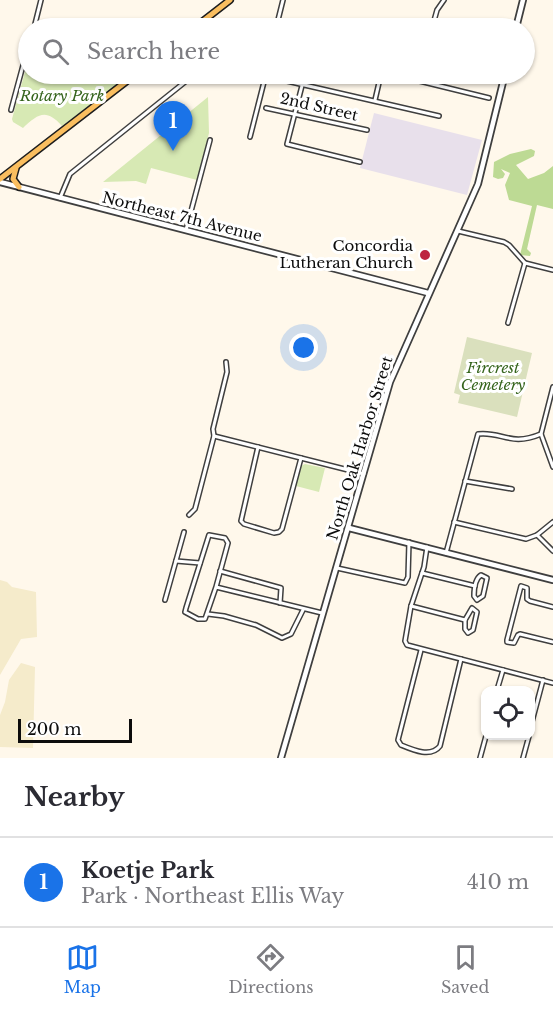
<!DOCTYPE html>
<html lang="en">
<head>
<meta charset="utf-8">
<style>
  :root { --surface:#fff; --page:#f7f7f7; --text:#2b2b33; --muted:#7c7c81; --line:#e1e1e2; --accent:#1a73e8 }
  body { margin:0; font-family:"Libre Baskerville",serif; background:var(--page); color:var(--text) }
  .controls { position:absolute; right:18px; bottom:18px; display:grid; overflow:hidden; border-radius:12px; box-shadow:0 2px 4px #0004 }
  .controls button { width:54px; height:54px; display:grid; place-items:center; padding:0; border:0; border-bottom:2px solid var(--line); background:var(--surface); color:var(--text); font:30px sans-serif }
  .scale { position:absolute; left:18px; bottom:15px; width:114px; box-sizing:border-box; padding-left:6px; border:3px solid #0c0c0c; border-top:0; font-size:16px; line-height:21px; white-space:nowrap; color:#0c0c0c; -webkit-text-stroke:4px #fff; paint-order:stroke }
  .you { position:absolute; left:304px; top:348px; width:21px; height:21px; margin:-15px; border:4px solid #fff; border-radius:50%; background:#1a73e8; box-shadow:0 0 0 9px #1a73e833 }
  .badge { display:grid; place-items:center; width:39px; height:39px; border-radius:50%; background:var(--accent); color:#fff; font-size:20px; font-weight:700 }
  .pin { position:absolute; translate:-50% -50px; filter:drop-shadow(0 2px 3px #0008) }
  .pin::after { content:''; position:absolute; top:32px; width:21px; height:18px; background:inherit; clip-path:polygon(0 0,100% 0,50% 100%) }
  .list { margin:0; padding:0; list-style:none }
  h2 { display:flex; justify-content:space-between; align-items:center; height:78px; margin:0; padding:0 24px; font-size:26px }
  h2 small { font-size:20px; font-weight:400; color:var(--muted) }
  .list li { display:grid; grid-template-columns:39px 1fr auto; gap:18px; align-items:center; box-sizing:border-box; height:90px; padding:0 24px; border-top:2px solid var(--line) }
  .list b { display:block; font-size:22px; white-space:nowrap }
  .list p { margin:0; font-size:20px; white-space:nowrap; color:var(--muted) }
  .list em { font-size:20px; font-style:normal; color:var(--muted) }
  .icon { flex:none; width:33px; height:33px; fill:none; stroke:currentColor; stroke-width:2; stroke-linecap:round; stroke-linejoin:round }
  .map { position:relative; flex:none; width:553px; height:758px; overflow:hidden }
  .search { position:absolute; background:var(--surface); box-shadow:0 2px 4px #0004; left:18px; right:18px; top:18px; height:66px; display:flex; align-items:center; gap:15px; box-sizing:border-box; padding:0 21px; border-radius:33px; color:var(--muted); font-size:22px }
  .sheet { height:168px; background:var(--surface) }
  nav { display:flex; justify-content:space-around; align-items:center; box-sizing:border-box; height:84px; border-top:2px solid var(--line); background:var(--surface); font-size:16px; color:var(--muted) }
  nav a { display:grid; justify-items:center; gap:3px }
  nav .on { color:var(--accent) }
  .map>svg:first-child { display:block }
  .industrial { fill:#e8e0eb }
  .farmland { fill:#f5ebcb }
  .green { fill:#d7e9b4 }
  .forest { fill:#bdda94 }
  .cemetery { fill:#dae0bd }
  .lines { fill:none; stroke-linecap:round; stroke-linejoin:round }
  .minor-casing { stroke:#3f3f3f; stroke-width:6 }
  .tertiary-casing { stroke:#3f3f3f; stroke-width:8 }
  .primary-casing { stroke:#1d1d1d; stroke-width:8 }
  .minor { stroke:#fff; stroke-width:3 }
  .tertiary { stroke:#fff; stroke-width:4.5 }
  .primary { stroke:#fabe5f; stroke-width:5 }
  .poi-dot { fill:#bd2340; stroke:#fff; stroke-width:2 }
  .labels { text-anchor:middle; stroke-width:6; stroke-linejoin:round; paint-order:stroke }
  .park-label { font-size:15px; font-style:italic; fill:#35641c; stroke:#fff }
  .street-label { font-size:15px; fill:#0c0c0c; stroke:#fff }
  .poi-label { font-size:15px; fill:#0c0c0c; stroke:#fff; text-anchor:end }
</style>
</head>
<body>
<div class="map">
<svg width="553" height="758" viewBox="0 0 553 758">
  <rect width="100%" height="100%" fill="#fff8eb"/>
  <polygon class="industrial" points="374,113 482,140 467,195 360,168"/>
  <g class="farmland">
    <polygon points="0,580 7,582 12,587 36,592 37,637 21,639 0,675"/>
    <polygon points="21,663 35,667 33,748 0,747 0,715 5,702 9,680"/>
  </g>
  <g class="green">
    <path d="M28,61V74H131L62,126C46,108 38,114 23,128L13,122L12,119Z"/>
    <polygon points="208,97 209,133 197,180 151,168 146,184 136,181 103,182"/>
    <polygon points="305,464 325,468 319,492 296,486 301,466"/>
  </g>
  <polygon class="forest" points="531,149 535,151 534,156 516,165 528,179 544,173 553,166 553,209 537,205 527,249 531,253 530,256 520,255 532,206 509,200 505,185 510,173 501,169 505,174 503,178 498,179 493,177 494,162 510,154"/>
  <polygon class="cemetery" points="467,337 532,353 517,417 458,403 460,395 454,393"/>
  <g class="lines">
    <g class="minor-casing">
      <g id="minor">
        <polyline points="276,27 283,28"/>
        <polyline points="34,28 41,0"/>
        <polyline points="276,28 283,0"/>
        <polyline points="432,28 437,10 444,0"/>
        <polyline points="305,74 287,144 360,162"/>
        <polyline points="391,74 489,98"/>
        <polyline points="274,78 439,116"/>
        <polyline points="375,100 381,74"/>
        <polyline points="266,108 367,130"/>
        <polyline points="11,110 28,47"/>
        <polyline points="250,137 266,74"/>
        <polyline points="60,198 70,174 195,74"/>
        <polyline points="186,230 210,140"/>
        <polyline points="458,231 504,242 509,245 525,263 553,270"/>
        <polyline points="508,323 525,263"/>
        <polyline points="553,387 541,434 553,467"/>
        <polyline points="214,436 364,474"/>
        <polyline points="258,447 241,521 244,524 274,533 279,532 282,529 301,458"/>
        <polyline points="465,481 512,489"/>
        <polyline points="189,515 195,509 214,436 213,429 227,372 226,362"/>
        <polyline points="454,522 526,539 537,535 553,522"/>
        <polyline points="537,535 553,551"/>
        <polyline points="427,547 424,567 411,606 405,641 407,645 553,683"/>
        <path d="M446,553L478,434C502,431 510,447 541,434"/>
        <polyline points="176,561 200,563"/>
        <polyline points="337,568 405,583 408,577 409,542"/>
        <polyline points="220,571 281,588 280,603"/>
        <polyline points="422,573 475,586"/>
        <path d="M481,575L487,578L483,596L477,600L474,596C474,589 475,579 481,575Z"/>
        <polyline points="216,587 228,543 225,538 209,535 186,608 185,612 198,619 205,619 216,587 322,613"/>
        <polyline points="165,600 184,532"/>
        <polyline points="411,606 465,620"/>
        <polyline points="553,607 530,601 527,599 527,588 521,586 507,640 507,642 514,643 518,635 520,634 553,642"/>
        <polygon points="472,608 477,612 473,630 468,633 465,629 465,620"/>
        <polyline points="208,614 224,616 256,625 282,638 291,634 303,610"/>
        <path d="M421,650L398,740L401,745C413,750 431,758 440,746L461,659"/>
        <polyline points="497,690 503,670"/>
        <polyline points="530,729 543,680"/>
        <polyline points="480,758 486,736"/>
        <polyline points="523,758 529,736"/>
      </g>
    </g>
    <g class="tertiary-casing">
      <g id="tertiary">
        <polyline points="516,28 523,0"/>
        <polyline points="0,182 428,293"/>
        <polyline points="349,528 553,580"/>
        <polyline points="281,758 390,382 478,184 505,74"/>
      </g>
    </g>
    <g class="primary-casing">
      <g id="primary">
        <polyline points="194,28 230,0"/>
        <polyline points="16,168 13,179 19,187"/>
        <polyline points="0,179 136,74"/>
      </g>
    </g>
    <use href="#minor" class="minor"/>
    <use href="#tertiary" class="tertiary"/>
    <use href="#primary" class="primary"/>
  </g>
  <circle class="poi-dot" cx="425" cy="255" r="6"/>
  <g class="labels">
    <g class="park-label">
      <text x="62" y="101">Rotary Park</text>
      <text x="493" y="373">Fircrest<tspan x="493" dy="17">Cemetery</tspan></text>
    </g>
    <g class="street-label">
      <text transform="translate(319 107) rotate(13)" y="5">2nd Street</text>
      <text transform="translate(182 217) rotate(14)" y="5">Northeast 7th Avenue</text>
      <text transform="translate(360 448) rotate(-73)" y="5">North Oak Harbor Street</text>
    </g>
    <g class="poi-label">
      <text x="413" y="251">Concordia<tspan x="413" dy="17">Lutheran Church</tspan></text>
    </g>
  </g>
</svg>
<div class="controls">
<button><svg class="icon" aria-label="locate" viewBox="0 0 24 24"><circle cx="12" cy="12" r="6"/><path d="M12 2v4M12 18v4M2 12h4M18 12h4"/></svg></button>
</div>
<div class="scale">200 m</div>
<div class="you"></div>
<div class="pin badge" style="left:173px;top:151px">1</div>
<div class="search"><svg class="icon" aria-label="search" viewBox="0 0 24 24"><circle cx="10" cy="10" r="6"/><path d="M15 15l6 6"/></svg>Search here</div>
</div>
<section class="sheet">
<h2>Nearby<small></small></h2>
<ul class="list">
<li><span class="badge">1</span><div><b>Koetje Park</b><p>Park · Northeast Ellis Way</p></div><em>410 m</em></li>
</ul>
</section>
<nav>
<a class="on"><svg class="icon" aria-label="map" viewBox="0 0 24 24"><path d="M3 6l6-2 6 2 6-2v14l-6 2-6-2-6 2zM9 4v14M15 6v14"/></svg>Map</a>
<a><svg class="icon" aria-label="directions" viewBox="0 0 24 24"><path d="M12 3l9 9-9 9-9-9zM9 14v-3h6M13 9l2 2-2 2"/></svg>Directions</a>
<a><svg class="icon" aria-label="saved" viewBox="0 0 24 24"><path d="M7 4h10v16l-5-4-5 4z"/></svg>Saved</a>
</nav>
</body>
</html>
